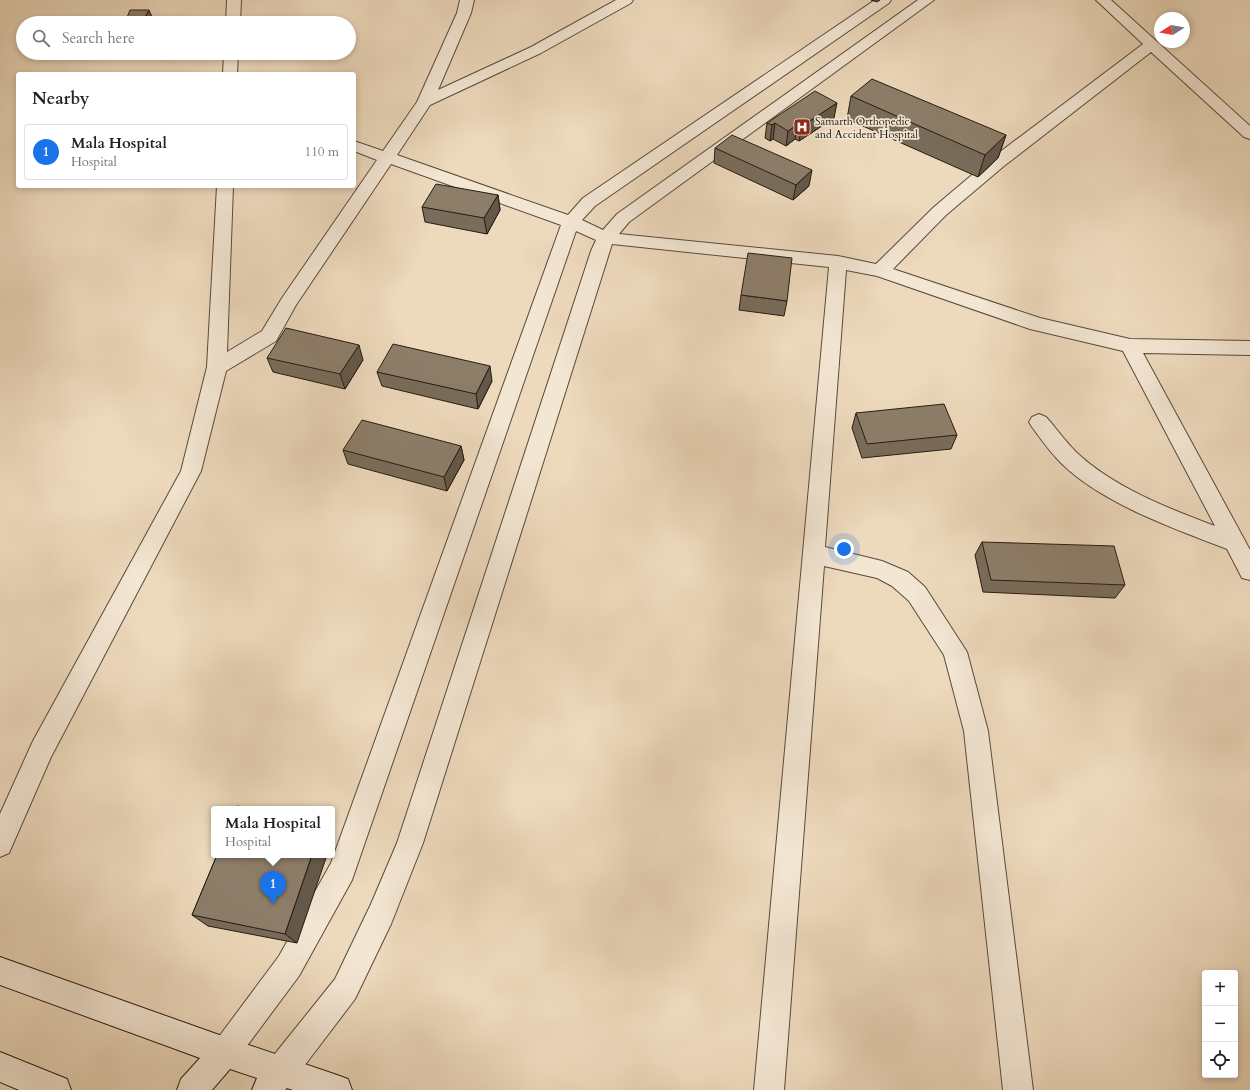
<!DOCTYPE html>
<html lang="en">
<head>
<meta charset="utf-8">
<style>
  :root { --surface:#fff; --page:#f2f2f2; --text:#222; --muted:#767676; --line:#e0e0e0; --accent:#1a73e8 }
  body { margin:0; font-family:Cardo,serif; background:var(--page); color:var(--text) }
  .controls { position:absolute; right:12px; bottom:12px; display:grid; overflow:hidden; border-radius:4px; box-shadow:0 2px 6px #0003 }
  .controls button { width:36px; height:36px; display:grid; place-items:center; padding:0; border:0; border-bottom:1px solid var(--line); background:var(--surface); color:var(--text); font:20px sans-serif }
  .compass { position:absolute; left:1154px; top:12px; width:36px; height:36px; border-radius:50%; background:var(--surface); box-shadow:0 2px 6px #0003; rotate:259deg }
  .you { position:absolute; left:844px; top:549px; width:14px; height:14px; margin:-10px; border:3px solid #fff; border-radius:50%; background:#1a73e8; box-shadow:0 0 0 6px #1a73e833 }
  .badge { display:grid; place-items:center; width:26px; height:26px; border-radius:50%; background:var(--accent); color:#fff; font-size:13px; font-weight:700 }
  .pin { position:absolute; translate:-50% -33px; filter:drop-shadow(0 1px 2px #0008) }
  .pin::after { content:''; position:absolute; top:21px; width:14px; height:12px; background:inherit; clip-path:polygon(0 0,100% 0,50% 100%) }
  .popup { position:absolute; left:211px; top:806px; width:124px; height:52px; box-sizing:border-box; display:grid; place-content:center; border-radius:4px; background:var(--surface); filter:drop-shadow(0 1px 3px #0005); font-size:13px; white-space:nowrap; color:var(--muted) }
  .popup b { font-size:15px; color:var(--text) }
  .popup::after { content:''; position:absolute; left:50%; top:100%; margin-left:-8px; border:8px solid transparent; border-top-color:var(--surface) }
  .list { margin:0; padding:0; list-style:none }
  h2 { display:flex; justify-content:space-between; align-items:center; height:52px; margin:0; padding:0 16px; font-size:17px }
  h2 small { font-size:13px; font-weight:400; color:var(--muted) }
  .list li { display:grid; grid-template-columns:26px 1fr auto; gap:12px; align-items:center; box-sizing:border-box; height:56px; margin:0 8px 8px; padding:0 8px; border:1px solid var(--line); border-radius:4px }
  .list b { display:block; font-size:15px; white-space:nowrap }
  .list p { margin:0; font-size:13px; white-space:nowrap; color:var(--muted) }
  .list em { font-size:13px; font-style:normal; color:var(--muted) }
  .icon { flex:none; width:22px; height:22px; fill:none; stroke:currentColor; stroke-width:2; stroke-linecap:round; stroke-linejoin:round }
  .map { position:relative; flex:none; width:1250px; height:1090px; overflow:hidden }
  .search { position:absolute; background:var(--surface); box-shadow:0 2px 6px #0003; left:16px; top:16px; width:340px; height:44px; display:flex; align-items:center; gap:10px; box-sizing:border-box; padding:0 14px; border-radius:22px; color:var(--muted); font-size:15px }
  .panel { position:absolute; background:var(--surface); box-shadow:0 2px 6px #0003; left:16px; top:72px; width:340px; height:116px; border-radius:4px }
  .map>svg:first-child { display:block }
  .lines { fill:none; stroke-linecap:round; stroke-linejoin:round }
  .street-casing { stroke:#584a3c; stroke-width:2 }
  .secondary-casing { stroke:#261b11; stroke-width:2 }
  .street { fill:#f3e6d3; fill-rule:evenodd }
  .secondary { fill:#f3e6d3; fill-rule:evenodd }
  .wall { fill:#796c5b; stroke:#261b11 }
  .shaded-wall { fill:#63584a; stroke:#261b11 }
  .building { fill:#8d7e6a; stroke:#261b11 }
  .labels { text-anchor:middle; stroke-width:3.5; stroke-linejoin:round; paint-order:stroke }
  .far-poi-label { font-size:11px; fill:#261b11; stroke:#f3e6d3; text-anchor:start }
</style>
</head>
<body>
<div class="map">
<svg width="1250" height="1090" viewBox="0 0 1250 1090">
  <rect width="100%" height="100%" fill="#edd9bc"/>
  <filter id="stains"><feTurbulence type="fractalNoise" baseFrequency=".005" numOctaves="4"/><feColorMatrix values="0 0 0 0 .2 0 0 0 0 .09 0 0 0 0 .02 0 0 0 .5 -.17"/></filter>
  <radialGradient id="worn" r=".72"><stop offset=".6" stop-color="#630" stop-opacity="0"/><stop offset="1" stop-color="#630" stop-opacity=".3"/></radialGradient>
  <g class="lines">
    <g class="street-casing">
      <g id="street">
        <polygon points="227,0 241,0 240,23 226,23"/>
        <path d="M460,0H474L471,13L438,90L531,47L616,0H633L631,3L541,53L430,105L397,155L568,215L583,198L875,0H891L889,3L595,206L582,220L603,230L617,214L918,0H934L629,222L619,234L838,256L876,264L934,207L992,158L1143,44L1096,0H1111L1250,126V139L1244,137L1151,52L1004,166L946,215L893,269L1040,318L1130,339L1250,341V355L1143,353L1250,550V580L1242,578L1227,549C1173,528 1103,504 1061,463C1050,452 1041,439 1032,427L1029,422L1032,417L1039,414L1046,417C1056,428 1065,441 1076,452C1113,487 1167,508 1215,526L1123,351L1030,329L877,276L846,270L825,547L882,561L908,572L925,587L967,652L988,731L1033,1090H1003L964,731L944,655L909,601L892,586L877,578L824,566L784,1090H754L829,267L612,244L423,843L391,924L355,999L292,1082L281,1086L270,1082L266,1071L270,1060L335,979L371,904L397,843L591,251L596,240L576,231L352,880L299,976L235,1062L225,1067L215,1062L210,1052L215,1042L279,956L331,863L561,225L391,164L296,305L276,341L226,371L201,471L51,757L9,853L0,857V814L33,741L181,471L207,367L217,186H233L227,352L262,331L282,298L377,160L354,151V141L383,151L417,102L457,13Z"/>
        <polygon points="224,53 238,53 237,74 223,74"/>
      </g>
    </g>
    <g class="secondary-casing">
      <g id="secondary">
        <polygon points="0,957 225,1037 337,1075 348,1079 352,1090 293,1090 287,1088 285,1090 252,1090 257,1078 230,1069 212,1090 177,1090 181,1079 200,1058 0,985"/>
        <polygon points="0,1052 67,1079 71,1090 19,1090 0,1082"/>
      </g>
    </g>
    <use href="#street" class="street"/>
    <use href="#secondary" class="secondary"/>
  </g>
  <g class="wall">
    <polygon points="871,0 880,0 877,2"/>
    <polygon points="152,17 149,23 128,23 126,20"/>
    <polygon points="851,96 1006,135 998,158 978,177 847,119"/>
    <polygon points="834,118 799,141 795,139 786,146 773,139 770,141 765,138 767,123"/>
    <polygon points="715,148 809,186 793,200 714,163"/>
    <polygon points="498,195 500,210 487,234 425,222 422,207"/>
    <polygon points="741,295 787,301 784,316 739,310"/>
    <polygon points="267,358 363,360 345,389 273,372"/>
    <polygon points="377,372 492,381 478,409 382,386"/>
    <polygon points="856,413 957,435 951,449 862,458 852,428"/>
    <polygon points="461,446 464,460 447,491 348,464 343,450"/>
    <polygon points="982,542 1125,585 1115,598 983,592 975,555"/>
    <polygon points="217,855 297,943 208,926 192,915"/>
  </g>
  <g class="shaded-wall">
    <polygon points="149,10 152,17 149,23 146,23 144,19"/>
    <polygon points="837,103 834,118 799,141 802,126"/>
    <polygon points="775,123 773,139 770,141 772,125"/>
    <polygon points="798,124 795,139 786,146 788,131"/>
    <polygon points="1006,135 998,158 978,177 985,155"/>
    <polygon points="812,170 809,186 793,200 796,185"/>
    <polygon points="498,195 500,210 487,234 484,218"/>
    <polygon points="359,345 363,360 345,389 340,374"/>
    <polygon points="490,366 492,381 478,409 476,394"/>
    <polygon points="461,446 464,460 447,491 444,477"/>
    <polygon points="332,831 334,835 332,842"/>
    <polygon points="312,855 327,855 297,943 285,934"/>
  </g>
  <g class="building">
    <polygon points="130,10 149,10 144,19 126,20"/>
    <polygon points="872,79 1006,135 985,155 851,96"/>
    <polygon points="815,91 837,103 802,126 798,124 788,131 775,123 772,125 767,123"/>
    <polygon points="732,135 812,170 796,185 715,148"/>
    <polygon points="436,184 498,195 484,218 422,207"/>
    <polygon points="748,253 792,258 787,301 741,295"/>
    <polygon points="286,328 359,345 340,374 267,358"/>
    <polygon points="393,344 490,366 476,394 377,372"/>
    <polygon points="944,404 957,435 867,444 856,413"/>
    <polygon points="362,420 461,446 444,477 343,450"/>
    <polygon points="982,542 1114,546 1125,585 991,580"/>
    <polygon points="237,806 254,809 236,809"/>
    <polygon points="217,855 312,855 285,934 192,915"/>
  </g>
  <defs>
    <g id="hospital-square" transform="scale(0.9)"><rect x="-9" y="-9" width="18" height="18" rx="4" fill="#8f2418" stroke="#f3e6d3"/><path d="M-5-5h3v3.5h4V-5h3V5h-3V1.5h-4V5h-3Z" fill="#fff"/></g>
  </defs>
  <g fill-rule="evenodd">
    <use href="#hospital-square" x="802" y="127"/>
  </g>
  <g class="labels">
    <g class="far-poi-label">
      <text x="815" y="125">Samarth Orthopedic<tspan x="815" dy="13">and Accident Hospital</tspan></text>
    </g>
  </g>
  <rect width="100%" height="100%" filter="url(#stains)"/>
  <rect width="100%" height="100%" fill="url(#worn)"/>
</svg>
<div class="controls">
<button>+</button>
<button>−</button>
<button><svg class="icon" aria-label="locate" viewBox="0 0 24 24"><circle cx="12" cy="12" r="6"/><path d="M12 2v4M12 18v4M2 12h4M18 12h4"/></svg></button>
</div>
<svg class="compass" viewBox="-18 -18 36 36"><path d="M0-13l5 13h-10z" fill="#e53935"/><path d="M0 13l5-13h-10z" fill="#767676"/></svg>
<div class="you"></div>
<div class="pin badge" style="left:273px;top:904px">1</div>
<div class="popup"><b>Mala Hospital</b>Hospital</div>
<div class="search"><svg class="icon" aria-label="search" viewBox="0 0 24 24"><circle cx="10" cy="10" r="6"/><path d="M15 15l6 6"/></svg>Search here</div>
<section class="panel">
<h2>Nearby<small></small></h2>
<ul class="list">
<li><span class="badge">1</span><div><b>Mala Hospital</b><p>Hospital</p></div><em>110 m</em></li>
</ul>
</section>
</div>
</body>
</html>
